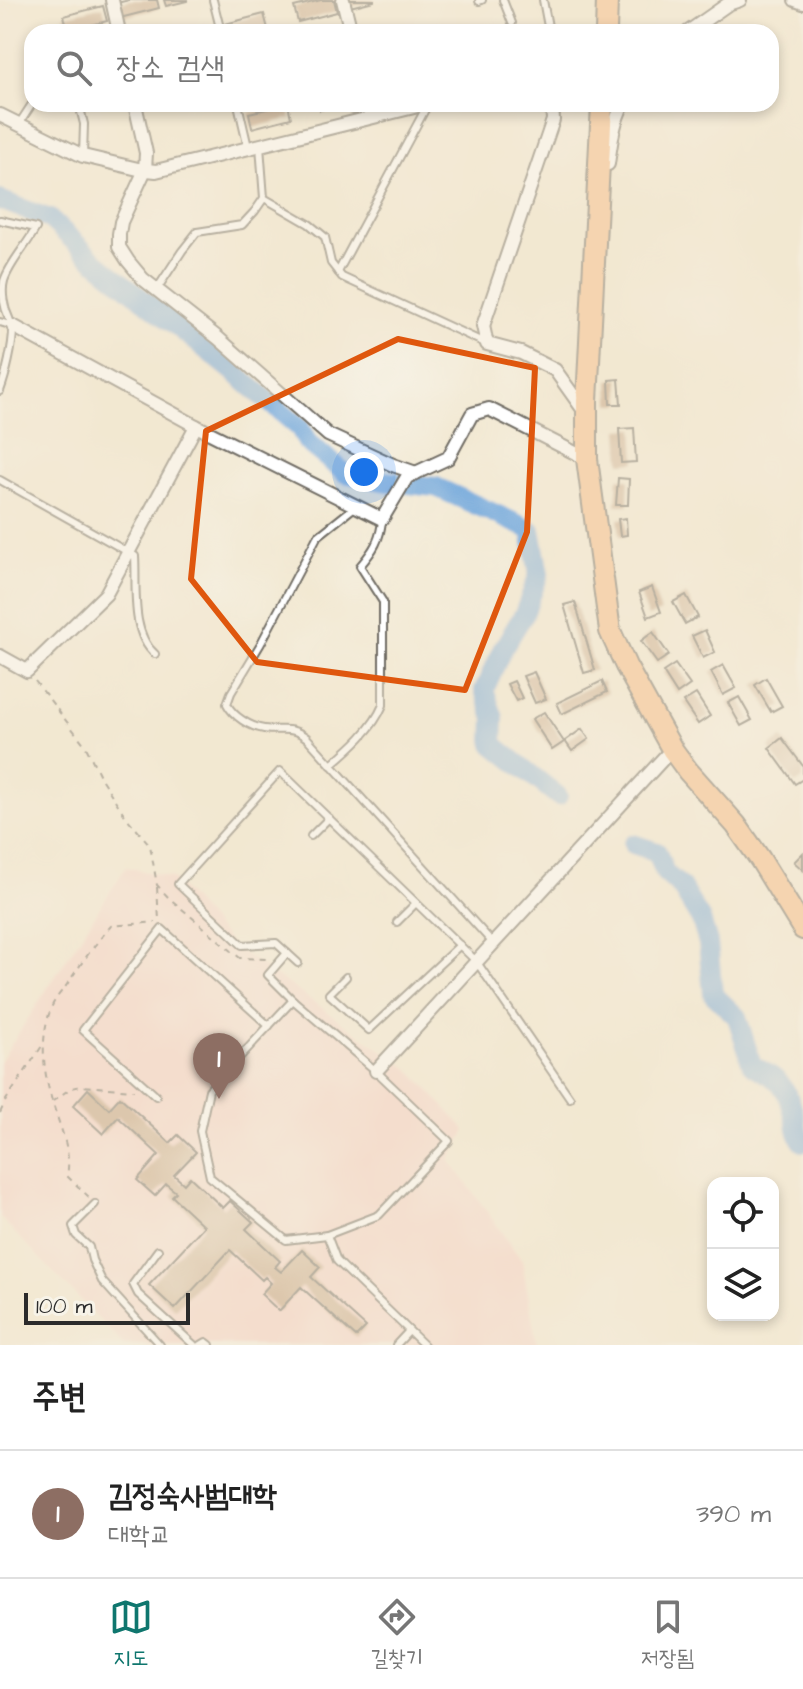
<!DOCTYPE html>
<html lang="ko">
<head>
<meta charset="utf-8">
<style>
  :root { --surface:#fff; --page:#f6f6f6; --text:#222; --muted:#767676; --line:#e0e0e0; --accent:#0f766e }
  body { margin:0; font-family:"Architects Daughter","Poor Story",sans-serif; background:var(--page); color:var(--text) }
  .controls { position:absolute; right:24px; bottom:24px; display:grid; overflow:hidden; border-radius:16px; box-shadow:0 4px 12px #0003 }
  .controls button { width:72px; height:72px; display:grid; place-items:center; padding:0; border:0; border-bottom:2px solid var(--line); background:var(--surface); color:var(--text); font:40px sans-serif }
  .scale { position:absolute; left:24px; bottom:20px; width:166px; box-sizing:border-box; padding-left:8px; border:4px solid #2b2b2b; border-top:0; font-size:22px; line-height:28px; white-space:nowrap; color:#2b2b2b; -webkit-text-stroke:6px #f7f3e8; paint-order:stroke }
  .you { position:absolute; left:364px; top:472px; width:28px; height:28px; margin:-20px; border:6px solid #fff; border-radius:50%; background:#1a73e8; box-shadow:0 0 0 12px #1a73e833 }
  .badge { display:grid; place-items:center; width:52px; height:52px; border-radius:50%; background:var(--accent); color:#fff; font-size:26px; font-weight:700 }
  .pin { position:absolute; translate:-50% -66px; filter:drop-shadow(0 2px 4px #0008) }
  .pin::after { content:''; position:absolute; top:42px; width:28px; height:24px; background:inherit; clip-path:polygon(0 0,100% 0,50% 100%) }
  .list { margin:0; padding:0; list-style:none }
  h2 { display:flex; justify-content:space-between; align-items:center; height:104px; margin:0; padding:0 32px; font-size:34px }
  h2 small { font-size:26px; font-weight:400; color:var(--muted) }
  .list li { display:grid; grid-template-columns:52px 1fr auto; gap:24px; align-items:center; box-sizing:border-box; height:128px; padding:0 32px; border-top:2px solid var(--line) }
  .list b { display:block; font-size:30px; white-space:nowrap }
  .list p { margin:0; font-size:26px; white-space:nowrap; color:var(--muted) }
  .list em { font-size:26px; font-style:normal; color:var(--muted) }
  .icon { flex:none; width:44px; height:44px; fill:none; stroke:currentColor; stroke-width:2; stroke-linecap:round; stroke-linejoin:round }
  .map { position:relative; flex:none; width:803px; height:1345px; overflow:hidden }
  .search { position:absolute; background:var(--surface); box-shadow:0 4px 12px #0003; left:24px; right:24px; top:24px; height:88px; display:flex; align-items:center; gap:20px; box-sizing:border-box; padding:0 28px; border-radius:24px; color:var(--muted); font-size:30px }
  .sheet { height:232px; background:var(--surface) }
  nav { display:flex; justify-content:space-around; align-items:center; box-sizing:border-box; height:112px; border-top:2px solid var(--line); background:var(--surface); font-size:22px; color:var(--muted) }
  nav a { display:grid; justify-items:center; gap:4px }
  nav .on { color:var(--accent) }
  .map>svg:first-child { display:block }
  .built { fill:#f7d1c8 }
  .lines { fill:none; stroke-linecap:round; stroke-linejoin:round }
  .river { stroke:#6ca4db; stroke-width:20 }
  .building { fill:#c2a080 }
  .service-casing { stroke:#716d65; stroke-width:10 }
  .minor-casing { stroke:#716d65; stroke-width:16 }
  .primary-casing { stroke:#716d65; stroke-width:24 }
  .path { stroke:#716d65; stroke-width:2; stroke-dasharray:6 6; stroke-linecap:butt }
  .service { stroke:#fff; stroke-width:6 }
  .minor { stroke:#fff; stroke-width:12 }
  .primary { stroke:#f8bd88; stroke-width:20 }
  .marked { fill:none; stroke:#df570e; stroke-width:6; stroke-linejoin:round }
</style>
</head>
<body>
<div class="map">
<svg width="803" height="1345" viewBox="0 0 803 1345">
  <rect width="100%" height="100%" fill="#f7f3e8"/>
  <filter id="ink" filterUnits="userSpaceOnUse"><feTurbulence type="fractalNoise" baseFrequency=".0125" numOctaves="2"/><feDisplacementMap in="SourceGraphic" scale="16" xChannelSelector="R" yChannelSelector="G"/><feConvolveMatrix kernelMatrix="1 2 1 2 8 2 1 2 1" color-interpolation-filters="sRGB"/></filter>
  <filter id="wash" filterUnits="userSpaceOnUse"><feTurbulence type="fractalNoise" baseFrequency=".006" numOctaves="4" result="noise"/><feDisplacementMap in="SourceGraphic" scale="32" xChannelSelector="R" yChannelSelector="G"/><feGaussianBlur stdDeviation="1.8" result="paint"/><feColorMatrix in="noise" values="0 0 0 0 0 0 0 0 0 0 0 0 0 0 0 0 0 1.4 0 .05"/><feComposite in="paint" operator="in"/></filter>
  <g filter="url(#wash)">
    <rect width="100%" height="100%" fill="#f2e8d1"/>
    <polygon class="built" points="126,867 172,878 232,945 409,1069 466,1130 450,1160 522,1261 537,1345 124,1345 0,1217 0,1062"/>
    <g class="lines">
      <g class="river">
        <polyline points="0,200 50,219 95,261 234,372 300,428 307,442 345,473 382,481 436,487 531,530 539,574 524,614 502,650 484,690 494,718 493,744 558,796"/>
        <path d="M633,844L657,852L665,873L681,887L701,920L708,943L713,994L737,1017L752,1065C780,1080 787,1085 795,1118C797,1127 797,1135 803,1142"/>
      </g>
    </g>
    <g id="blocks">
      <g class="building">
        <polygon points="129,0 157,0 159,8 120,18 117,3"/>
        <polygon points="164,0 187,0 187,1 166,6"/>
        <polygon points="321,0 334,0 337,12 298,22 294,7"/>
        <polygon points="349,0 374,0 374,1 350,7"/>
        <polygon points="103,6 107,21 68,31 64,16"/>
        <polygon points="264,14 268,29 254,32 227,32 225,24"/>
        <polygon points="288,104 291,118 252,128 249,113"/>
        <polygon points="319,104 340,104 340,105 320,110"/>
        <polygon points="619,379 621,404 610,404 609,380"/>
        <polygon points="634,428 636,462 621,463 619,429"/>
        <polygon points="618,478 629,479 628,505 616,505"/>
        <polygon points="626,518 627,535 620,536 618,519"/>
        <polygon points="652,587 661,612 648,617 639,592"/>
        <polygon points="686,595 698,617 685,624 673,602"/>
        <polygon points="575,602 595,670 584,673 564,605"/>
        <polygon points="705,630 715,652 703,658 692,636"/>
        <polygon points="653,632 669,655 657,663 641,641"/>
        <polygon points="675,664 690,685 677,694 663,672"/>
        <polygon points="723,665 736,688 723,695 711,672"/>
        <polygon points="534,672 546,699 535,703 523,676"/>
        <polygon points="766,678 782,706 771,712 755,685"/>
        <polygon points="514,681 522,698 516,701 507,684"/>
        <polygon points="602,681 607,692 562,714 557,703"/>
        <polygon points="696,694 710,716 698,724 683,702"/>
        <polygon points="739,697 752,720 741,726 728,703"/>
        <polygon points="544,712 564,742 552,750 532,719"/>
        <polygon points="582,729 589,739 572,751 565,741"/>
        <polygon points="782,738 803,766 803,779 795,784 769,748"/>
        <polygon points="803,853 803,870 794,862"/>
        <polygon points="88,1089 109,1109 120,1097 170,1143 178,1135 196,1152 174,1175 184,1184 190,1177 223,1208 230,1201 253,1222 246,1229 280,1261 275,1267 281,1272 302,1250 320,1267 311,1277 366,1327 356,1337 301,1287 279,1311 261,1294 271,1283 265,1277 262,1280 230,1250 175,1309 149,1285 204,1226 172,1196 176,1192 166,1184 155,1196 137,1180 159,1155 118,1117 103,1134 73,1106"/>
      </g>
    </g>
  </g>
  <g filter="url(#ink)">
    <use href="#blocks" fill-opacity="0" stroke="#716d65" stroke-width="2"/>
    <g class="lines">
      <g class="service-casing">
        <g id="service">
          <polyline points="213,0 221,32"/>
          <polyline points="503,0 512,23"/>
          <polyline points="543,0 549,32"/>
          <polyline points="479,1 482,0"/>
          <polyline points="79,104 84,124 83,156"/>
          <polyline points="238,104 248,147"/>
          <polyline points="19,124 32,104"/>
          <polyline points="264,198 309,224 325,237 331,263 342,277 487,344"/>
          <path d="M0,220L36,228C27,245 9,264 4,281C1,292 4,308 9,318C11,325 13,322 13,329C13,346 6,375 0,391"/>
          <polyline points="338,272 428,104"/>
          <polyline points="157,289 182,251 197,232 242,225 255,211 264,198 260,146"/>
          <polyline points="0,322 13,326"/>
          <path d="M0,480L135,556C137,585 130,633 155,654"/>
          <path d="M356,506L317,537L260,645L231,693L227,704C233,716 250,727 264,729C282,732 291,725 307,738L492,942"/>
          <path d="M331,765C351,748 373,729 383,705V602L360,566C373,551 381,539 382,519"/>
          <polyline points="311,836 329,818"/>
          <polyline points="397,922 416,903"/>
          <polyline points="287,953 268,975 293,1000"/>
          <polyline points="298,963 276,943 242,945 178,884 280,771 476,961 570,1098"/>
          <polyline points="346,977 329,994 369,1030 460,945"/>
          <polygon points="293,1000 376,1071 449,1141 379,1215 327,1235 286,1240 210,1177 200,1131 209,1090"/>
          <polyline points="156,1096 83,1030 162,929 269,1026"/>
          <polyline points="95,1204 73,1226 76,1235 89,1247 92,1260 102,1281 160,1345"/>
          <polyline points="327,1235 337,1261 424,1345"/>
          <polyline points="158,1250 133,1284 138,1294 194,1345"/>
          <polyline points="201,1345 206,1342 210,1345"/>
          <polyline points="396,1345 409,1331"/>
        </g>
      </g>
      <g class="minor-casing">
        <g id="minor">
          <polyline points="112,0 119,32"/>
          <polyline points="343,0 351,32"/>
          <polyline points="795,0 803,3"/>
          <polyline points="688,32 728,4 740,0"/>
          <polyline points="135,104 146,153 145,170 121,222 119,234 119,247 128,261 143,279 218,338 328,435 393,465 416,473"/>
          <polyline points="552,104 553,120 483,326 487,344 521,353 555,370 585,412"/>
          <polyline points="0,115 83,156 138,169 156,171 426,104"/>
          <path d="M608,164C611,143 613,123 623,104"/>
          <polyline points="13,326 196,426 382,519 407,477 448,458 472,414 489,409 587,459"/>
          <polyline points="0,656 27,671 106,594 196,426"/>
          <polyline points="376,1071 672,749"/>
        </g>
      </g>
      <g class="primary-casing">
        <g id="primary">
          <polyline points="606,32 607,0"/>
          <polyline points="602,104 587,401 587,459 610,631 626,666 672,749 688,771 736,825 760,859 803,929"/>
        </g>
      </g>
      <g class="path">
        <polyline points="35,681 85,745 102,780 126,817 150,845 157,885 169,898 240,958 269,959"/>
        <polyline points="157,887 159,920"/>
        <polyline points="53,1101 71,1088 82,1086 134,1090"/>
        <polyline points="0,1113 6,1100 44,1043"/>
        <path d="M89,1197L67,1176C72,1151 60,1128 53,1104C43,1073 39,1037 52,1006C55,999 61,992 66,986C80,965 94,945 111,926L156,922"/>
      </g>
      <use href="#service" class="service"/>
      <use href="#minor" class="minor"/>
      <use href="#primary" class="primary"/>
    </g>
  </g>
  <path d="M0 0H803V1345H0ZM398,339L535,368L527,532L465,690L257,662L191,579L206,431Z" fill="#f2e8d1" fill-opacity=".55" fill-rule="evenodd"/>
  <path class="marked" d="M398,339L535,368L527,532L465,690L257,662L191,579L206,431Z"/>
</svg>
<div class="controls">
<button><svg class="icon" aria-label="locate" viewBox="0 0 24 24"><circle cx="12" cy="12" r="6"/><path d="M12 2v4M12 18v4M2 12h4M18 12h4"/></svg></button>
<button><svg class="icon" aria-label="layers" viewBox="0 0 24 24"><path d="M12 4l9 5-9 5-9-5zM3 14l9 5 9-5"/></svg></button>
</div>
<div class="scale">100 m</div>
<div class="you"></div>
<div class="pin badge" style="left:219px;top:1099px;background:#8d6e63">1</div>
<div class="search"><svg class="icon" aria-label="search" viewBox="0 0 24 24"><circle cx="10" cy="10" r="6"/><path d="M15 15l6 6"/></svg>장소 검색</div>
</div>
<section class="sheet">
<h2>주변<small></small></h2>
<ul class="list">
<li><span class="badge" style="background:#8d6e63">1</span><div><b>김정숙사범대학</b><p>대학교</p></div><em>390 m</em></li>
</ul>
</section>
<nav>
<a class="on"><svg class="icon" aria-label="map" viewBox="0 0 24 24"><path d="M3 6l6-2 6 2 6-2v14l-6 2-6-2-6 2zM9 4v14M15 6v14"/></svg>지도</a>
<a><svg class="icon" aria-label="directions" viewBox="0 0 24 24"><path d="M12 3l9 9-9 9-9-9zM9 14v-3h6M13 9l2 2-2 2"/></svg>길찾기</a>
<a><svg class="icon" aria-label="saved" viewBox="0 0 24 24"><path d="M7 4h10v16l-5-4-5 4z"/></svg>저장됨</a>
</nav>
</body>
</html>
